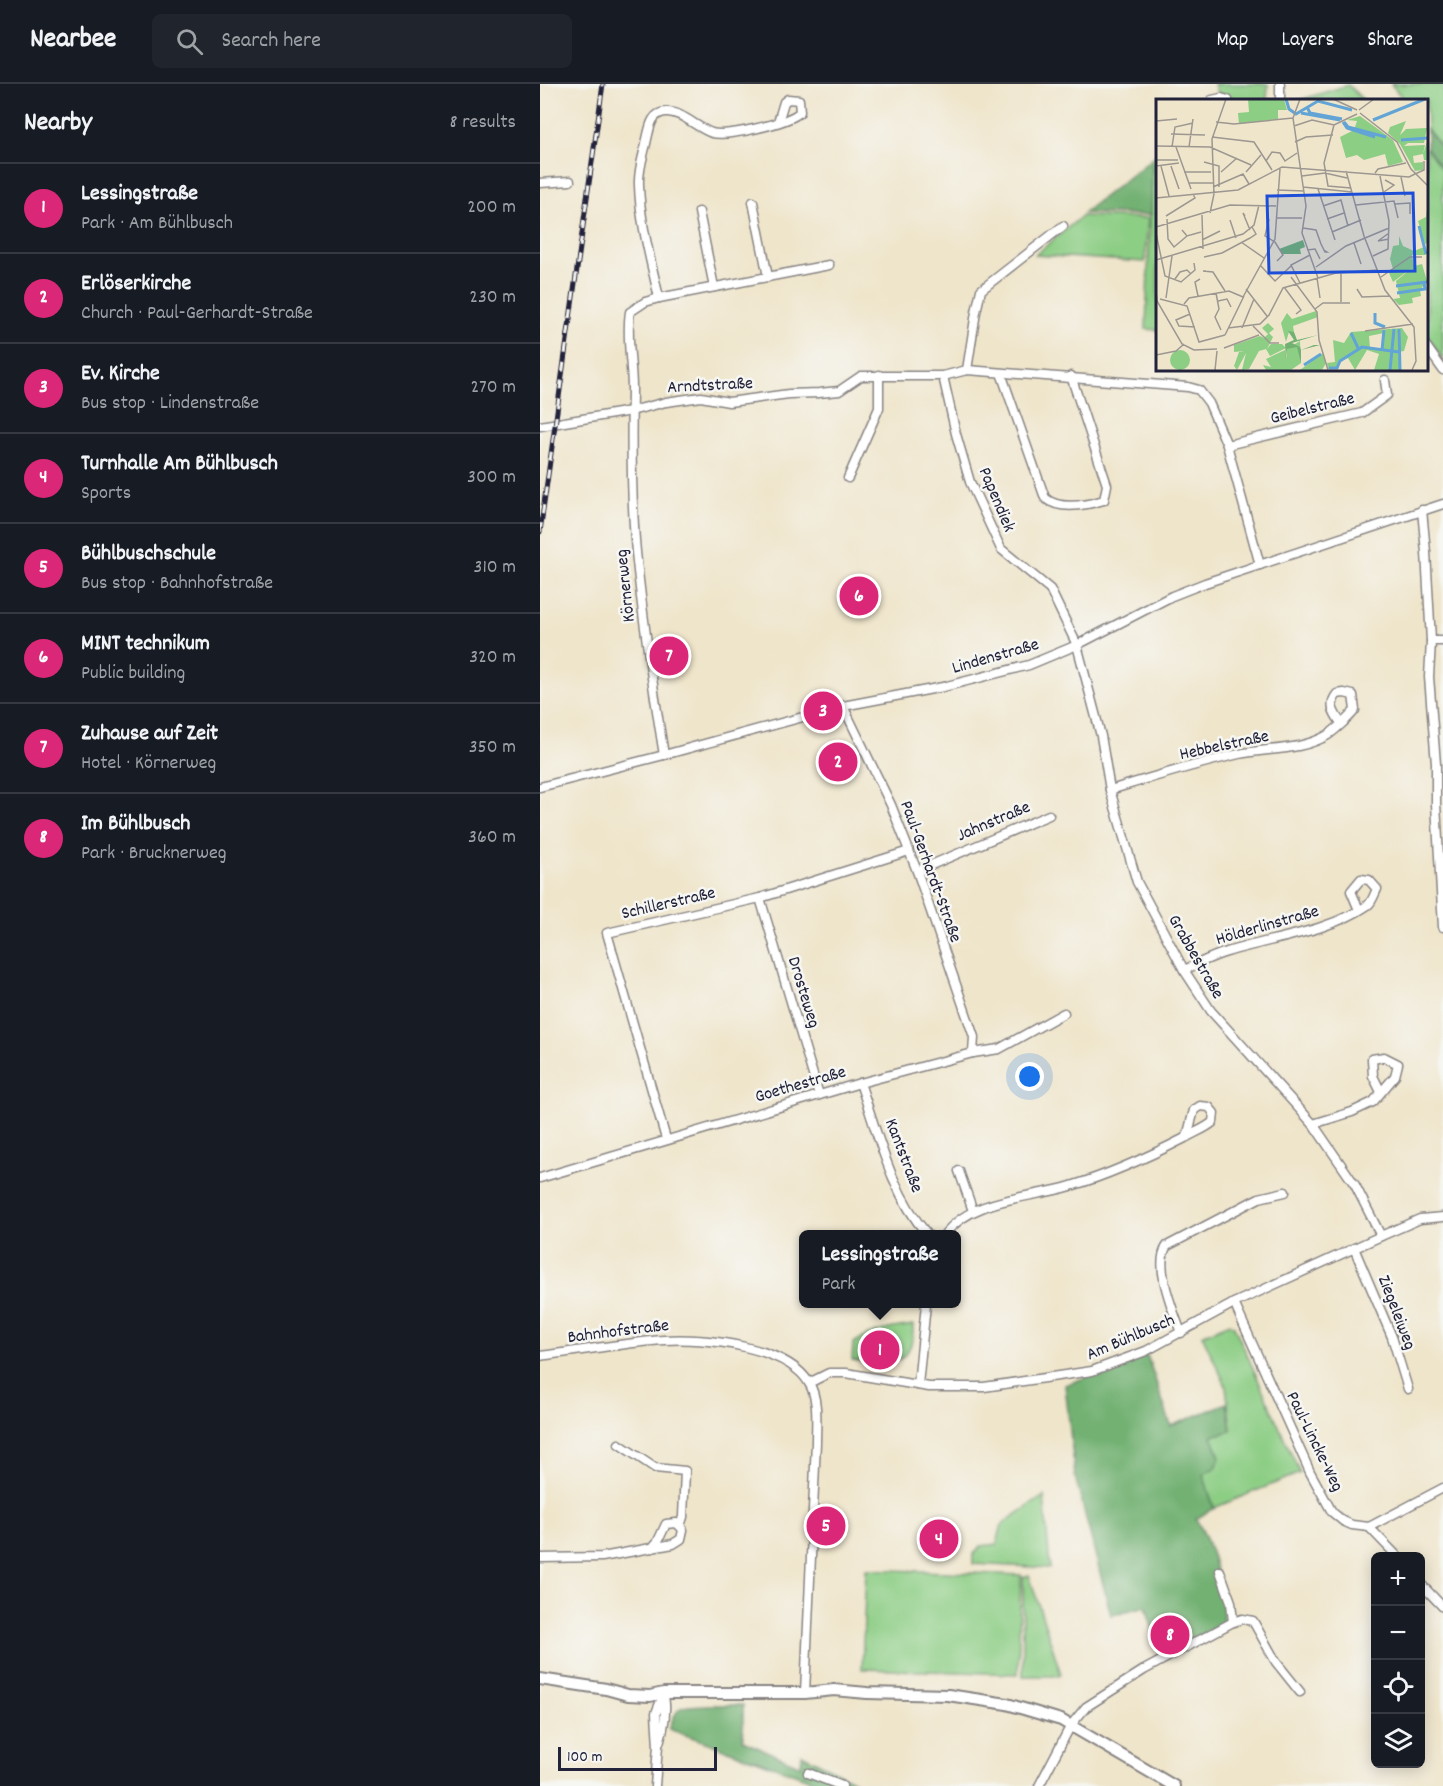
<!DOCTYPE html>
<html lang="en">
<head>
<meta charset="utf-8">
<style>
  :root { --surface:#171b24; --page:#20242c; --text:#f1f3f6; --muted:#9ea1a6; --line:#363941; --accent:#db2777 }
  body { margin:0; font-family:Dekko,sans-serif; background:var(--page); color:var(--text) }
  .controls { position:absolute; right:18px; bottom:18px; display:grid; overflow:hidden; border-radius:9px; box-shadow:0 3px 15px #0003 }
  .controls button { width:54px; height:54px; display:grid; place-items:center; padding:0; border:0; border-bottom:2px solid var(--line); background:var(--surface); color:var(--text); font:30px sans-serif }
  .scale { position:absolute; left:18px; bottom:15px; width:159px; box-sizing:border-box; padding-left:6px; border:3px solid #22223b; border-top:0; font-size:16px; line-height:21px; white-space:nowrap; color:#22223b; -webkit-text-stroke:4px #f6f6f2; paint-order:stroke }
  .you { position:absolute; left:490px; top:993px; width:21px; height:21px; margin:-15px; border:4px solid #fff; border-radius:50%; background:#1a73e8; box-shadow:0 0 0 9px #1a73e833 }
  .badge { display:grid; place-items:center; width:39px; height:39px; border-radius:50%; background:var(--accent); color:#fff; font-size:20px; font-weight:700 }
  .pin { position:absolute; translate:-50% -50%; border:3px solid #fff; box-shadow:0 2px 6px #0006 }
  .popup { position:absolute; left:259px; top:1146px; width:162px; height:78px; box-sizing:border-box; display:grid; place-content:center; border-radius:9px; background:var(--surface); filter:drop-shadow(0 2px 4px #0005); font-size:20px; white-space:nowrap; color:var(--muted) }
  .popup b { font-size:22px; color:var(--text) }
  .popup::after { content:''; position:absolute; left:50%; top:100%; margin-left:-12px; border:12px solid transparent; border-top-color:var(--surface) }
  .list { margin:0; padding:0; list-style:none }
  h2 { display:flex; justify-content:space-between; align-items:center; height:78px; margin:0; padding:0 24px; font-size:26px }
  h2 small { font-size:20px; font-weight:400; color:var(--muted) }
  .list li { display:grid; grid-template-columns:39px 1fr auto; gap:18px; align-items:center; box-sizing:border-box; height:90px; padding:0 24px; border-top:2px solid var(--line) }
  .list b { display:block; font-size:22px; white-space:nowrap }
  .list p { margin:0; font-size:20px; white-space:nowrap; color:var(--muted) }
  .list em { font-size:20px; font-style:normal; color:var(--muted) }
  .icon { flex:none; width:33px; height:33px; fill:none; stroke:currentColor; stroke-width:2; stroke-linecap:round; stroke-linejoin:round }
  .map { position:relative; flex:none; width:903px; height:1702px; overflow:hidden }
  header { display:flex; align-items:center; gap:36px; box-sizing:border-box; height:84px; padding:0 30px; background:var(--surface); border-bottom:2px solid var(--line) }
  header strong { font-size:28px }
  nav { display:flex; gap:33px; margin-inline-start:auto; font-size:21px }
  .search { width:420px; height:54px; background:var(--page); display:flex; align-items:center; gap:15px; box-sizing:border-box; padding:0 21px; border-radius:9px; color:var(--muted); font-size:22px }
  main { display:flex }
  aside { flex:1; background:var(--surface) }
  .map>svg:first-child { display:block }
  .green { fill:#8dce85; stroke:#587860; stroke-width:1.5 }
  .forest { fill:#72b172; stroke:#4a6a56; stroke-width:1.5 }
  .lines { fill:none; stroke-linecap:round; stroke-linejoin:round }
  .minor-casing { stroke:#888483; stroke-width:11 }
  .tertiary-casing { stroke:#888483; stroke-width:14 }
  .minor { stroke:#fff; stroke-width:8 }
  .tertiary { stroke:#fff; stroke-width:10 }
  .rail-casing { stroke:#22223b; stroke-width:5 }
  .rail { stroke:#f6f6f2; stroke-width:3; stroke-dasharray:9; stroke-linecap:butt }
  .labels { text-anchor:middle; stroke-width:5; stroke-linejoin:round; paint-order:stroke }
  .street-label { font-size:18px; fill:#22223b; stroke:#f6f6f2 }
  .inset-river { fill:none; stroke:#61a4d5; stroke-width:3 }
  .inset-road { fill:none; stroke:#9d9791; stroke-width:1.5 }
  .view { fill:#1d4ed8; fill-opacity:0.15; stroke:#1d4ed8; stroke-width:3 }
  .inset-edge { fill:none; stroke:#22223b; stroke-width:3 }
</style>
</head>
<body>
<header>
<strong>Nearbee</strong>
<div class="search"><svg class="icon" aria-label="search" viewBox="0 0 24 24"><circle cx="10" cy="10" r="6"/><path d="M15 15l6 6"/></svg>Search here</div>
<nav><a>Map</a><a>Layers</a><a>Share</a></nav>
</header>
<main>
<aside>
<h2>Nearby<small>8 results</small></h2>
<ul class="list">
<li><span class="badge">1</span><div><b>Lessingstraße</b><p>Park · Am Bühlbusch</p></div><em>200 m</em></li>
<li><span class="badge">2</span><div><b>Erlöserkirche</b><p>Church · Paul-Gerhardt-Straße</p></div><em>230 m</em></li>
<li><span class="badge">3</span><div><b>Ev. Kirche</b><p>Bus stop · Lindenstraße</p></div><em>270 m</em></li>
<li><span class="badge">4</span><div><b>Turnhalle Am Bühlbusch</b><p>Sports</p></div><em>300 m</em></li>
<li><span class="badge">5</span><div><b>Bühlbuschschule</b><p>Bus stop · Bahnhofstraße</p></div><em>310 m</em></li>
<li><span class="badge">6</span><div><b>MINT technikum</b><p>Public building</p></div><em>320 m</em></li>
<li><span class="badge">7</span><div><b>Zuhause auf Zeit</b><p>Hotel · Körnerweg</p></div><em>350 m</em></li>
<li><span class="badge">8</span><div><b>Im Bühlbusch</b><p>Park · Brucknerweg</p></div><em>360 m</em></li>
</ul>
</aside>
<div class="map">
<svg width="903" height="1702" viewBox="0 0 903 1702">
  <rect width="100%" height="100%" fill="#f6f6f2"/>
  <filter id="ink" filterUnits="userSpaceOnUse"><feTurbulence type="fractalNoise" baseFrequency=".0167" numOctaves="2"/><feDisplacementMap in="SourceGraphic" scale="12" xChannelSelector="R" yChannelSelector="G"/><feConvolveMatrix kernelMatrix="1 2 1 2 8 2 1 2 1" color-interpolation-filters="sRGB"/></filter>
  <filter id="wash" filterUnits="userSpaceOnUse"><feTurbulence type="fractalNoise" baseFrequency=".008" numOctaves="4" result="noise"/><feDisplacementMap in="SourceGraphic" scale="24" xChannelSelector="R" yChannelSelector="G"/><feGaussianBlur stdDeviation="1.35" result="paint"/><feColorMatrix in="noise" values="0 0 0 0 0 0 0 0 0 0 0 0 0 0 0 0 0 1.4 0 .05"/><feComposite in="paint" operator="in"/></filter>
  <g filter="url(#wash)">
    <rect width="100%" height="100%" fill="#efe5cb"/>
    <g class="green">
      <polygon points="674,0 728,0 727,16 698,16 677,9"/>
      <polygon points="851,0 903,0 903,66 887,45 886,16 864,16"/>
      <polygon points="808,1 823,16 759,16 760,16"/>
      <polygon points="886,64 903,86 903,276 887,251"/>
      <polygon points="618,70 618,246 606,245 612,75"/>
      <polygon points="542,132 608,134 605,178 495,171"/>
      <polygon points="690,1239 694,1242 760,1389 674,1424 662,1390 671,1352 691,1346 686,1302 662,1251"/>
      <path d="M373,1241C373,1247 373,1255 371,1260C362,1287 333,1280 312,1276L313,1259C332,1247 351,1244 373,1241Z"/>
      <polygon points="504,1412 510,1484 433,1480 433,1471 441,1462 457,1460 462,1440"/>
      <polygon points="326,1485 481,1491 478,1590 322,1585"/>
      <polygon points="489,1491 521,1590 515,1592 483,1592 483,1493"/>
    </g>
    <g class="forest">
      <polygon points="887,45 903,66 903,86 887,64"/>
      <polygon points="612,75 611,131 543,129"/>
      <path d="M607,1271L631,1342L687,1319L691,1347L672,1352L680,1373L676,1384L663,1390L674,1424L656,1435C673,1463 684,1507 683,1539L620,1573L606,1522L571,1531L535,1392L525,1301Z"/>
      <path d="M166,1621H203V1657L261,1682L262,1670L324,1702H288L129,1645C138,1619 140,1623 166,1621Z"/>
    </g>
  </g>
  <g filter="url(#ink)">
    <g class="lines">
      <g class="minor-casing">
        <g id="minor">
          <polyline points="672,16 681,14 688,16"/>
          <polyline points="740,16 740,0"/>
          <polyline points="0,99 30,97"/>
          <polyline points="213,118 228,193"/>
          <polyline points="159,128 174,203"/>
          <path d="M119,214C111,177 100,139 99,101C98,85 104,70 107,55C110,43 111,29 126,28C141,27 157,44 172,49C187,53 249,39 260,28L259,16L248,15L244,18L238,38"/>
          <polyline points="886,262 903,286"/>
          <polyline points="427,286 436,228 441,206 523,142"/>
          <path d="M461,289L505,414C520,427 547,421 564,416L567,401L531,292"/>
          <polyline points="403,292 416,350 430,398 461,465 510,505 537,561 561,652 570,706 597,798 644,886 671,927 773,1040 815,1101 841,1152"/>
          <polyline points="0,342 91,327 126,318 161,313 189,318 249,310 279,309 299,307 321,292 403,292 427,286 648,303 659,306 669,319 687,361 720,481"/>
          <polyline points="687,361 822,329 847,311 845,296"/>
          <polyline points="308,394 339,324 339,291"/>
          <polyline points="882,426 886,468 891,557 889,593 896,680 896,720 903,843"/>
          <polyline points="891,557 903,557"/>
          <polyline points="303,622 351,721 377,787 434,953 433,969"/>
          <path d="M124,671C113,604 103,537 96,468C91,414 91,359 92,305C92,279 86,253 90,228L105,218L119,214L289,181"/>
          <polyline points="0,703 124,671 303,622 403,603 489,581 537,561 632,512 665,499 903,420"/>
          <path d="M570,706C613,693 655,680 699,670C728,664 761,667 788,651C795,646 810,633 815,626L813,611L804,609L797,610C788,621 794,629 801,639"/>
          <polyline points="377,787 509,731"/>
          <polyline points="220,814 279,1011"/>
          <path d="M644,886C658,880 672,872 687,868C731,854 789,848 828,821C832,818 834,811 837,805L829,796L821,795L811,807L819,826"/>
          <path d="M320,999C338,1050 351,1109 387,1150"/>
          <polyline points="773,1040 812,1028 833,1018 855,992 858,980 844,973 832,975 833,992 841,1008"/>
          <polyline points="126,1055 67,849 220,814 369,767"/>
          <polyline points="419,1087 433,1127"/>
          <polyline points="0,1094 320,999 433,969 459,965 524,929"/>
          <path d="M405,1150C434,1113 489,1115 531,1102C571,1090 608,1073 645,1054C655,1048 665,1045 673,1038L674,1029L669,1023L660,1022L654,1026L647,1053"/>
          <polyline points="814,1164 852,1253 868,1305"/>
          <polyline points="694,1219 770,1388 792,1428 803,1437 812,1441 829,1443 903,1404"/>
          <path d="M641,1249C634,1228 613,1181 627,1162L719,1114L745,1108"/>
          <path d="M0,1272C41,1267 82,1259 124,1256C163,1253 247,1262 269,1299C279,1315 276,1340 276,1358L265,1609"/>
          <polyline points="269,1299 289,1289 306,1289 389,1303 444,1303 552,1287 606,1267 694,1219 841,1152 880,1135 903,1133"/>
          <polyline points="378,1301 386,1220"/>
          <polyline points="829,1443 857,1472"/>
          <polyline points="112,1464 118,1457 126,1440 136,1439 140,1442"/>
          <polyline points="0,1474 62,1473 133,1460 141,1455 143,1446 140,1442 143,1433 145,1387 115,1384 79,1360"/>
          <polyline points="680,1487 691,1518 693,1538"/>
          <polyline points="880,1499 903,1523"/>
          <path d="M119,1659C125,1642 127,1628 124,1610"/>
          <polyline points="268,1689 302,1702"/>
          <polyline points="115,1702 118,1662 116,1629 124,1609"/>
          <polyline points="499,1702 531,1641 546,1623 604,1586 693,1538 702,1535 713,1537 736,1578 760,1608"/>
        </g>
      </g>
      <g class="tertiary-casing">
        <polyline id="tertiary" points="0,1595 66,1605 88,1611 110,1612 124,1609 265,1609 294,1606 327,1609 408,1611 467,1620 521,1636 634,1702"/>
      </g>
      <use href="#minor" class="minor"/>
      <use href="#tertiary" class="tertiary"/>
      <g class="rail-casing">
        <polyline id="rail" points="0,448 63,0"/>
      </g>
      <use href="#rail" class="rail"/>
    </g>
  </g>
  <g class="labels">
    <g class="street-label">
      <text transform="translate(170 300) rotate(-3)" y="6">Arndtstraße</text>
      <text transform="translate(772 323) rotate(-14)" y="6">Geibelstraße</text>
      <text transform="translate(458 415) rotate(67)" y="6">Papendiek</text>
      <text transform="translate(84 502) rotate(-96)" y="6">Körnerweg</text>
      <text transform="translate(455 571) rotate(-16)" y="6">Lindenstraße</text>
      <text transform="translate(684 660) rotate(-12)" y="6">Hebbelstraße</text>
      <text transform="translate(453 736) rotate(-23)" y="6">Jahnstraße</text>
      <text transform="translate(392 787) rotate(70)" y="6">Paul-Gerhardt-Straße</text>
      <text transform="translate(128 818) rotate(-13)" y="6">Schillerstraße</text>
      <text transform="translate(727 840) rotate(-16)" y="6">Hölderlinstraße</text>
      <text transform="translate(657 872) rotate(60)" y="6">Grabbestraße</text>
      <text transform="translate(265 908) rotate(73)" y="6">Drosteweg</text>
      <text transform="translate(260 999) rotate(-16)" y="6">Goethestraße</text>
      <text transform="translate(365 1071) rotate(69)" y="6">Kantstraße</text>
      <text transform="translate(858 1228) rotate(69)" y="6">Ziegeleiweg</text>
      <text transform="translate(78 1246) rotate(-7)" y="6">Bahnhofstraße</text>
      <text transform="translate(590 1252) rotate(-23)" y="6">Am Bühlbusch</text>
      <text transform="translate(776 1357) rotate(64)" y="6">Paul-Lincke-Weg</text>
    </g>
  </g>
  <g transform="translate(616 15)">
    <rect width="272" height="272" fill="#efe5cb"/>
    <path d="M92,0H128L131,11H122V20L83,25L82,14L93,13ZM204,17L237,41L247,63L232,67L229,55L208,61L201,56L190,59L184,38L198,31L201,22L191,21ZM250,22L244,36L250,30L271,29L268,44H252L248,47L269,46L267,55L271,43V61H268L267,55L257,57L258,64L267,63V71L259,72L244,45L232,34L234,28ZM271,111V144L269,145L262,122L270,118ZM243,137L247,147L258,152L268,148L270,156H256L258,167L266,165L271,182L264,191L265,197L256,199L257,204L243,206L237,200L244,199L240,182L257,168L237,183L233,174L237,170L234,160L237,147L243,146ZM160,212L162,218L137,227L138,233H133L130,243L125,224L131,214L136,220ZM112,224L118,230L113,234L117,238L111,250L115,245H126L130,249L114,257L110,250L103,252L93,270L86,271L90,254L81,271L78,267L83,253L88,252L78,253V246L104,237L108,239L112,235L106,229ZM246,229L252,238L248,252L242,253L244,271H218L223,255L211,251L199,271L192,259L184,262L182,270H172L171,264L179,263L177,241L188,244L195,233ZM228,234L226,251L214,249L213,237ZM144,242L145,264L135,271H110L107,266L115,268L110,260L129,251L131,260V250ZM14 261a10 10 0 1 1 20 0a10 10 0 1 1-20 0ZM167,254L170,264L166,271H144Z" fill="#8dce85" fill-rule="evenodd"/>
    <path d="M147,141L149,148L144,150L145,155H126L123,150ZM132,232L138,233L141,241L162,236L136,244L144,248L145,251L158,246H164L145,251V264L141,248L131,250L130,260L129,245L138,241Z" fill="#72b172"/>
    <path class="inset-river" d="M130,0L133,10L140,15L162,2L196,11M151,8L154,14L186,20M145,14L184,21M217,21L269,0M187,23L191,29L219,38M188,23L192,28L230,38M245,41L272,39M263,127L270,155M240,187L271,183M241,194L269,190L268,183M219,214V224L229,228M243,230L244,271M195,234L203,251M226,251L228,231M148,266L165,255M173,269H181L184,262L206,248L243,253M234,271L238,230"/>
    <path class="inset-road" d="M144,0L137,19L150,107L146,134L162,179M177,0L201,11M203,11L218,0M204,14L241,43L255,70L272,87M0,22L21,20M60,23L78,25L137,19M178,26L168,64L172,87L195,89M138,27L156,21L178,26L201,15M15,35L49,36M56,38L98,43L116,71M139,43L150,38L177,36M0,47L54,48L95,66M16,48L19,28L37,24M20,48L35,90M33,48L37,20M0,61H22M110,62L116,53L124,54L129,62L141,54M48,63L63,67V88M0,67L23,64M5,67L13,97M15,67L23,90M190,72L208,137L229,191L258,228L260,262L256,271M28,73H55M65,73L81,59M90,73L105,56M219,74L222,70L250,64M259,75L268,71V62M146,77L169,74L191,79M245,78L249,97M33,84H57M57,88L87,75L93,85M147,88L196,93M162,90L179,141M121,91L148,92M228,93L238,86L229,81M0,99L82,91L126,68L253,78L259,75M239,105L254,104V115M200,106L238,102L242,119M167,107L185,101L192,127M54,114L58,95L56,40L70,0M46,116L47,150M10,117L39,99L37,95M89,117L87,114L94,131M120,119H146M11,120L12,140L18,148L31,137M113,120L109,137L119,143L127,156L121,162M171,120L188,114M74,121L80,139M0,128L74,106L120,107M147,129L160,131L165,145L169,153H171L168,151M26,131L31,137L45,133M176,133L205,121M0,134L9,177L25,183L39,171L38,164M233,140L222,142L233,134M46,141L64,132M85,143L108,159M198,144L205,165M151,151L159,150L164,160M217,157L232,150L233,122L224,77M48,158L66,154L94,139L100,135L96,128M0,161L87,135L98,126L103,106M104,166L119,182L135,167M160,168L190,147L233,129M50,172H47L57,173L69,192M185,173V203M135,178L161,213L163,241L172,271M225,178L254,158H266M161,179L164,199M19,180L24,173L31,171L35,175M144,184L135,166L154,156M128,188L145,211L140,215M90,190L111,217M201,190L206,198L234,197M0,192L1,202L26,245L38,251L61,250M60,194L63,210L59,218L65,231M42,197L39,183L44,180M87,198L119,140L124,70M10,199L16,157M4,200L31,207L43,243L69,236M62,202L71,200L75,208M28,205L33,199L73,192L87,198M159,210L167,204H194M34,215L20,221L23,227L39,228M97,227L114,244H123M72,229L104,225L113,216L127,189L180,174L222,171M86,229L98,200M209,232L257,225M69,236L88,197M68,249L103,236M0,256L20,252L28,245M59,271L61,252"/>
    <path class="view" d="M257,94L259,172L113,174L111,97Z"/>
    <rect width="272" height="272" class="inset-edge"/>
  </g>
</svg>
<div class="controls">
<button>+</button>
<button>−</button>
<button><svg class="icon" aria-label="locate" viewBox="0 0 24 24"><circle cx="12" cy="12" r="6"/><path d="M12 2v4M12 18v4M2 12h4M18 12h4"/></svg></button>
<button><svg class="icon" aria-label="layers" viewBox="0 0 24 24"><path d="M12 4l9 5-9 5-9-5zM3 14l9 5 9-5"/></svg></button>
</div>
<div class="scale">100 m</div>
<div class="you"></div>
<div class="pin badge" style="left:340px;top:1266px">1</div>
<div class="popup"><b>Lessingstraße</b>Park</div>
<div class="pin badge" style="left:298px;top:678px">2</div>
<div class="pin badge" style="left:283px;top:627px">3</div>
<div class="pin badge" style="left:399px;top:1455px">4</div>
<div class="pin badge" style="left:286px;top:1442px">5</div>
<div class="pin badge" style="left:319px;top:512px">6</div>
<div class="pin badge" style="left:129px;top:572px">7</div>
<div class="pin badge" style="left:630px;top:1551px">8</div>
</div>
</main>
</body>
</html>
